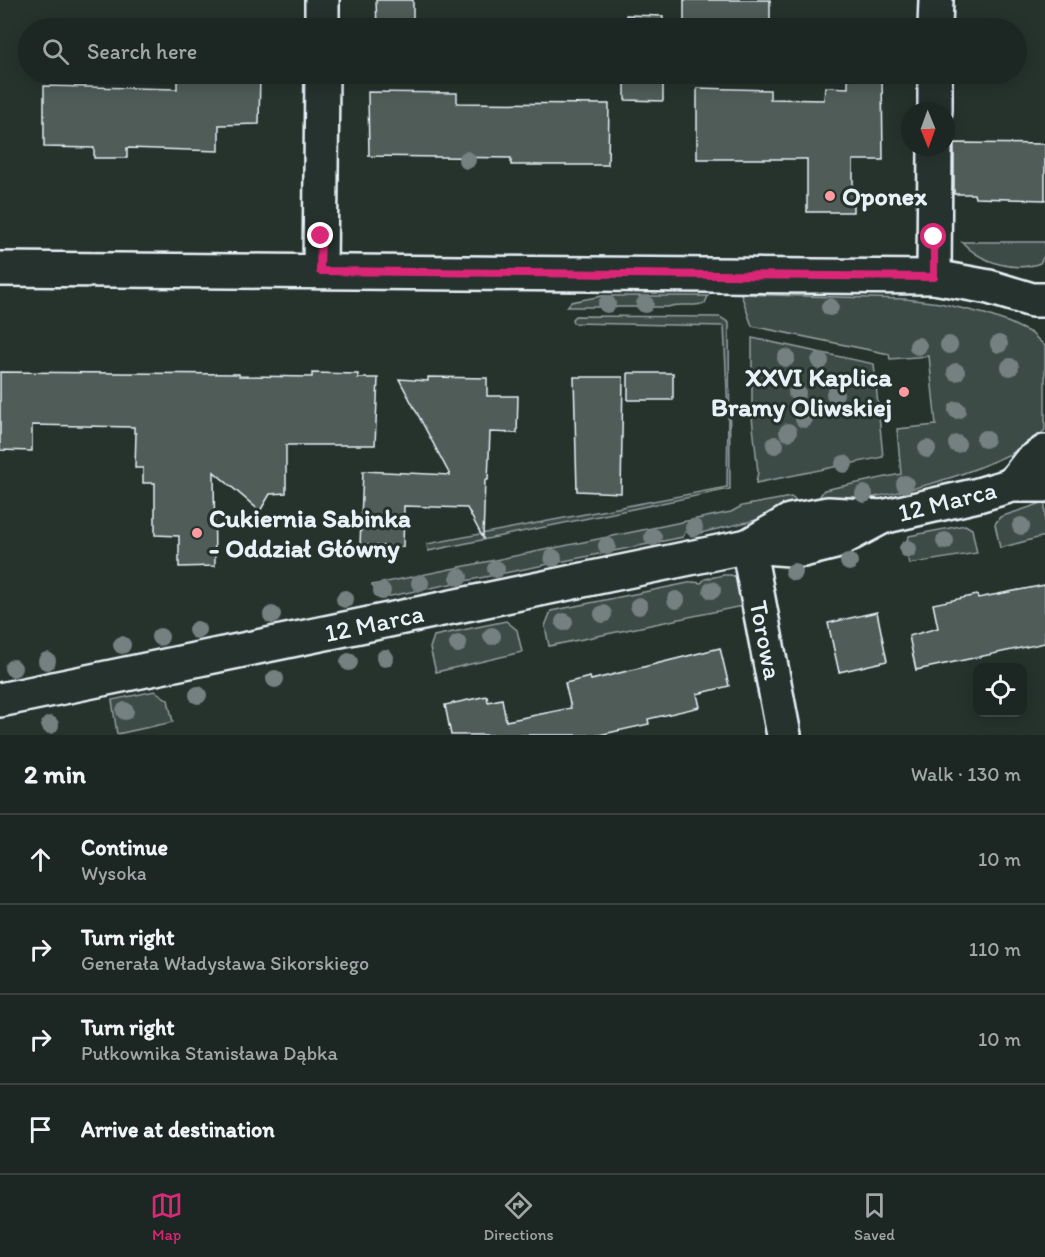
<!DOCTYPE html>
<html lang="en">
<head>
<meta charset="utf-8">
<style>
  :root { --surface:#1c2622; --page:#29322f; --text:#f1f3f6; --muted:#a0a5a5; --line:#3a4340; --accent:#db2777 }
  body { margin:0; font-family:Itim,sans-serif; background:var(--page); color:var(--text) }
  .controls { position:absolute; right:18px; bottom:18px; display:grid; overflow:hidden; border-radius:12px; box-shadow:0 3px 15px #0003 }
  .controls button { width:54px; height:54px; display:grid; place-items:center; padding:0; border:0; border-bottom:2px solid var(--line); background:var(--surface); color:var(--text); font:30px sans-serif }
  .compass { position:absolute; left:901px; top:102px; width:54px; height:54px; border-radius:50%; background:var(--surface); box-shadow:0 3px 15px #0003; rotate:179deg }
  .stop { position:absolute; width:18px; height:18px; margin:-14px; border:4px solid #db2777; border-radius:50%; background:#fff }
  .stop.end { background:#db2777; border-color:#fff; box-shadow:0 2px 6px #0008 }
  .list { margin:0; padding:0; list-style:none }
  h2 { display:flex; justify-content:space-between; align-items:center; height:78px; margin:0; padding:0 24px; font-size:26px }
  h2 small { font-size:20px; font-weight:400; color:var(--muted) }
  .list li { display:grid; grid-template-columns:39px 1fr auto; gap:18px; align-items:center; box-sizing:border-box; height:90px; padding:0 24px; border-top:2px solid var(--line) }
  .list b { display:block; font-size:22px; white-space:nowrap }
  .list p { margin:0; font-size:20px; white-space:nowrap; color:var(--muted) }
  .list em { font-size:20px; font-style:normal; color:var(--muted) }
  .icon { flex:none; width:33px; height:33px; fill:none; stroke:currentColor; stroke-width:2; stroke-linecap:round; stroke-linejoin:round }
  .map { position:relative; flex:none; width:1045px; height:735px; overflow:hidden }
  .search { position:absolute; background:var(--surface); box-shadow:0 3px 15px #0003; left:18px; right:18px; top:18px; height:66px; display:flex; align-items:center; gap:15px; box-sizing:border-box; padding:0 21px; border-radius:33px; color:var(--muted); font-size:22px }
  .sheet { height:438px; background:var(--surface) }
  nav { display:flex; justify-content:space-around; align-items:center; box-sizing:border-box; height:84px; border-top:2px solid var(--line); background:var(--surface); font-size:16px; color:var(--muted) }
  nav a { display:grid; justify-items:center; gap:3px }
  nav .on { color:var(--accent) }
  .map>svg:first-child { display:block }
  .green { fill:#3e4b47; stroke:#939ea0; stroke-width:1.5 }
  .building { fill:#505c59; stroke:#e8f1f8; stroke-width:1.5 }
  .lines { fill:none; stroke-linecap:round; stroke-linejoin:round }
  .minor-casing { stroke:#e8f1f8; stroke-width:38 }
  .minor { stroke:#26332d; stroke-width:33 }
  .tree { fill:#758080 }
  .route { stroke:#db2777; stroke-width:8 }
  .poi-dot { fill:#ff9aa2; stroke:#26332d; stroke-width:2 }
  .labels { text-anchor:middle; stroke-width:6; stroke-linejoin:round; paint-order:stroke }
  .poi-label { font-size:26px; font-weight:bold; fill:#e8f1f8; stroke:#26332d; text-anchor:start }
  .street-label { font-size:26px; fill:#e8f1f8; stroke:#26332d }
</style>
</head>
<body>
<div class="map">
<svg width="1045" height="735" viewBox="0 0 1045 735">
  <rect width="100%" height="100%" fill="#26332d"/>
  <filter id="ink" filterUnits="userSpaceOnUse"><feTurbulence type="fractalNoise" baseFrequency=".0167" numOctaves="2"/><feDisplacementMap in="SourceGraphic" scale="12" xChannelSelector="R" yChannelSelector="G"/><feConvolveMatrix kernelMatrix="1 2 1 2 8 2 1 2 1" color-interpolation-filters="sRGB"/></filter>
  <g filter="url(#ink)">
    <g class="green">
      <path d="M962,242H1045V255L1040,263C1014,273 980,262 962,242Z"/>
      <path d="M741,294L905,299L940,303L985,314L1010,323L1031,333L1045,346V430C1032,444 1016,452 999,459C939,486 885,496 822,506L820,496L824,490L901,474L897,429L936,425L929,356L890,359L889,354L752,326Z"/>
      <path d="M602,296H708L705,303C693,308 679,302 668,307H567L571,302Z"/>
      <polygon points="575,316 720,317 729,323 730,489 428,551 427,544 727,487 728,413 724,326 573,323 572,319"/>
      <polygon points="752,338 874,364 883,457 756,483 758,472 752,417"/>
      <polygon points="791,497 798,502 799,510 692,535 688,531 685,532 683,537 381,598 372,585 731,512 742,506"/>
      <polygon points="1045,502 1045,536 1000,548 995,524 1000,517"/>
      <polygon points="965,525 972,529 977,553 909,564 905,544 909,536"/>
      <polygon points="724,575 731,575 739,578 747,605 549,646 545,626 551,611 693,582 701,583 705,579"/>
      <polygon points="506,621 517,630 522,652 436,672 430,648 434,636"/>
      <polygon points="155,691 168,700 173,722 117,734 112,700"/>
    </g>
    <g class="building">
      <polygon points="376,0 413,0 413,28 377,28"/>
      <rect x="684" y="0" width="86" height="28"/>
      <polygon points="626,15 663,16 663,28 626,28"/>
      <polygon points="177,74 260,74 259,124 219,125 219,151 127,148 127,158 94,158 94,148 44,147 44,86 177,89"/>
      <polygon points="625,74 663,74 663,101 625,100"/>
      <polygon points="848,74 882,74 883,160 853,160 853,212 807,212 807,159 697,159 697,88 770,90 770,99 824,100 825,87 848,88"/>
      <polygon points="368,92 457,93 457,103 609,104 608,165 511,165 511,158 369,156"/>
      <polygon points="954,143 1045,144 1045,200 975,198 974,194 954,194"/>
      <polygon points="0,372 239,374 239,376 312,377 312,373 358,374 358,378 378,378 375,445 286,445 286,493 270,494 260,511 214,472 215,566 179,567 179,536 155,535 155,483 143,483 143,468 135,468 136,433 134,433 134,427 32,425 32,451 0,450"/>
      <rect x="628" y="373" width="45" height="27"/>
      <polygon points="428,377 487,378 487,396 518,396 517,433 490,432 488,480 485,480 483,538 467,508 404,506 403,547 360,545 363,471 450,475 399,379 428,381"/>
      <polygon points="574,377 623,377 621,493 577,491"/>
      <polygon points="1045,585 1045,643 916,670 909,636 938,628 933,604 977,595 978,598"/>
      <polygon points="877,612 887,661 839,672 828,623"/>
      <polygon points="720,648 729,686 697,694 700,707 648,719 649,724 599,735 451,735 445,705 487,696 488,702 502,699 506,721 571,708 565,683 590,677 591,680"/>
    </g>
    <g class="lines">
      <g class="minor-casing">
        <g id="minor">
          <polyline points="322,28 322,0"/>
          <polyline points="935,28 936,0"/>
          <polyline points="935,111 935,74"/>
          <polyline points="0,269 934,277 989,287 1032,300 1045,300"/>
          <polyline points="320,271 322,74"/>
          <polyline points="934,277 935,147"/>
          <polyline points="1012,485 1029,463 1045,452"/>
          <polyline points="748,546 784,735"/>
          <polyline points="748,546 790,521 828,514 882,517"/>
          <polyline points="0,700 748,546 803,550 835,542 882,517 978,495 1012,485 1045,485"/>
        </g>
      </g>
      <use href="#minor" class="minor"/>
    </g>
    <g class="tree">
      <circle cx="467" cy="160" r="9"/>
      <circle cx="607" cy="304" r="9"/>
      <circle cx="645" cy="304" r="9"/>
      <circle cx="830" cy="307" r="9"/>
      <circle cx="999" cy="344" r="9"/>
      <circle cx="949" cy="345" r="9"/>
      <circle cx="918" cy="346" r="9"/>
      <circle cx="786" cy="358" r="9"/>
      <circle cx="820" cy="361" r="9"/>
      <circle cx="1010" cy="367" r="9"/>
      <circle cx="956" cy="372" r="9"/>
      <circle cx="797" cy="393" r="9"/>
      <circle cx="835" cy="394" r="9"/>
      <circle cx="957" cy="410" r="9"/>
      <circle cx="804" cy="419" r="9"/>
      <circle cx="788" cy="432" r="9"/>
      <circle cx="985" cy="439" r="9"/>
      <circle cx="957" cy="444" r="9"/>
      <circle cx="775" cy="445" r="9"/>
      <circle cx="927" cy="449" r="9"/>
      <circle cx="844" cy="464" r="9"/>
      <circle cx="905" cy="484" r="9"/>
      <circle cx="864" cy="494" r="9"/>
      <circle cx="1021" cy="526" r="9"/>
      <circle cx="694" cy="528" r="9"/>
      <circle cx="653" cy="537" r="9"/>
      <circle cx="945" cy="541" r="9"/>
      <circle cx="607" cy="546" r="9"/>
      <circle cx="908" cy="549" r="9"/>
      <circle cx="553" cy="558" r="9"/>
      <circle cx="849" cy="562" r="9"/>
      <circle cx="496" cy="569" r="9"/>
      <circle cx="794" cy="572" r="9"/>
      <circle cx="459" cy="577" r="9"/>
      <circle cx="420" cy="583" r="9"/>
      <circle cx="712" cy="590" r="9"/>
      <circle cx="382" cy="591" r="9"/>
      <circle cx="345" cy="599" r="9"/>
      <circle cx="676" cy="600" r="9"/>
      <circle cx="639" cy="606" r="9"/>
      <circle cx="603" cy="614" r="9"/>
      <circle cx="272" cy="615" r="9"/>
      <circle cx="564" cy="622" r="9"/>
      <circle cx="197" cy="630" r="9"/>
      <circle cx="492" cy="636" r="9"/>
      <circle cx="160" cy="637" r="9"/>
      <circle cx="458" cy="644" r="9"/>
      <circle cx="122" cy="645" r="9"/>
      <circle cx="385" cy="658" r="9"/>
      <circle cx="47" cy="661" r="9"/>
      <circle cx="349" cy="662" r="9"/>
      <circle cx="13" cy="668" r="9"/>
      <circle cx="275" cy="679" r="9"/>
      <circle cx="198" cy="695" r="9"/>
      <circle cx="125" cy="711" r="9"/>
      <circle cx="50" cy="725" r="9"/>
    </g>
  </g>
  <g class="lines" filter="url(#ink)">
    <polyline class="route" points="321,236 320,271 934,277 934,237"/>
  </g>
  <g class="poi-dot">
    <circle cx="830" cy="196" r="6"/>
    <circle cx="904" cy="392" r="6"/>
    <circle cx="197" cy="533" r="6"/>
  </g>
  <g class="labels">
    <g class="poi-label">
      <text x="842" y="205">Oponex</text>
      <text x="892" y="386" text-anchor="end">XXVI Kaplica<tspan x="892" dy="30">Bramy Oliwskiej</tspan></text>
      <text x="209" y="527">Cukiernia Sabinka<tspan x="209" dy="30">- Oddział Główny</tspan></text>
    </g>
    <g class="street-label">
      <text transform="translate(947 501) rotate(-14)" y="9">12 Marca</text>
      <text transform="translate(374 623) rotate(-12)" y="9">12 Marca</text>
      <text transform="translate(766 640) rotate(79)" y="9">Torowa</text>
    </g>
  </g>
</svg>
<div class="controls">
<button><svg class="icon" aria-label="locate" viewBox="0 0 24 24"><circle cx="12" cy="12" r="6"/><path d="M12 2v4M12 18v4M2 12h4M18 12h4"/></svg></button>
</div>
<svg class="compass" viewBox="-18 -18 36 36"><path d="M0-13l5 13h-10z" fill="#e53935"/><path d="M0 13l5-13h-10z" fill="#a0a5a5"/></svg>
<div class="stop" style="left:934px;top:237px"></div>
<div class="stop end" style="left:321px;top:236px"></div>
<div class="search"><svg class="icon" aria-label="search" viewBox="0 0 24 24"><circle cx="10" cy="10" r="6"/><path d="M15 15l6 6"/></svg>Search here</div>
</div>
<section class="sheet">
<h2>2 min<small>Walk · 130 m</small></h2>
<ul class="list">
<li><svg class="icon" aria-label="ahead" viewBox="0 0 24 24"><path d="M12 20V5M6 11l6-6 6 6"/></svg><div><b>Continue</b><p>Wysoka</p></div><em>10 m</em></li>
<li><svg class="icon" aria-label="right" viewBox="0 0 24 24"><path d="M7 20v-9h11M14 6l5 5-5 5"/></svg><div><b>Turn right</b><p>Generała Władysława Sikorskiego</p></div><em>110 m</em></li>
<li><svg class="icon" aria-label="right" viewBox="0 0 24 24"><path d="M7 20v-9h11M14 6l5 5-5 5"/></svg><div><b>Turn right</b><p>Pułkownika Stanisława Dąbka</p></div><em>10 m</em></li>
<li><svg class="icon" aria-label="arrive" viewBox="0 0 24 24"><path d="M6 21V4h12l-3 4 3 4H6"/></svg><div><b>Arrive at destination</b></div></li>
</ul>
</section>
<nav>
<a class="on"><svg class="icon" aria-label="map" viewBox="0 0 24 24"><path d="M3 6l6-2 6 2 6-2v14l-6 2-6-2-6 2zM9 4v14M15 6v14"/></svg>Map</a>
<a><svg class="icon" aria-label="directions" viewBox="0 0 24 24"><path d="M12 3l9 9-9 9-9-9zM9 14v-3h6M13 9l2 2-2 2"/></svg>Directions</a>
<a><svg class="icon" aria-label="saved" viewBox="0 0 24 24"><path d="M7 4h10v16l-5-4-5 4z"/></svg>Saved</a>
</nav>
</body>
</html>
